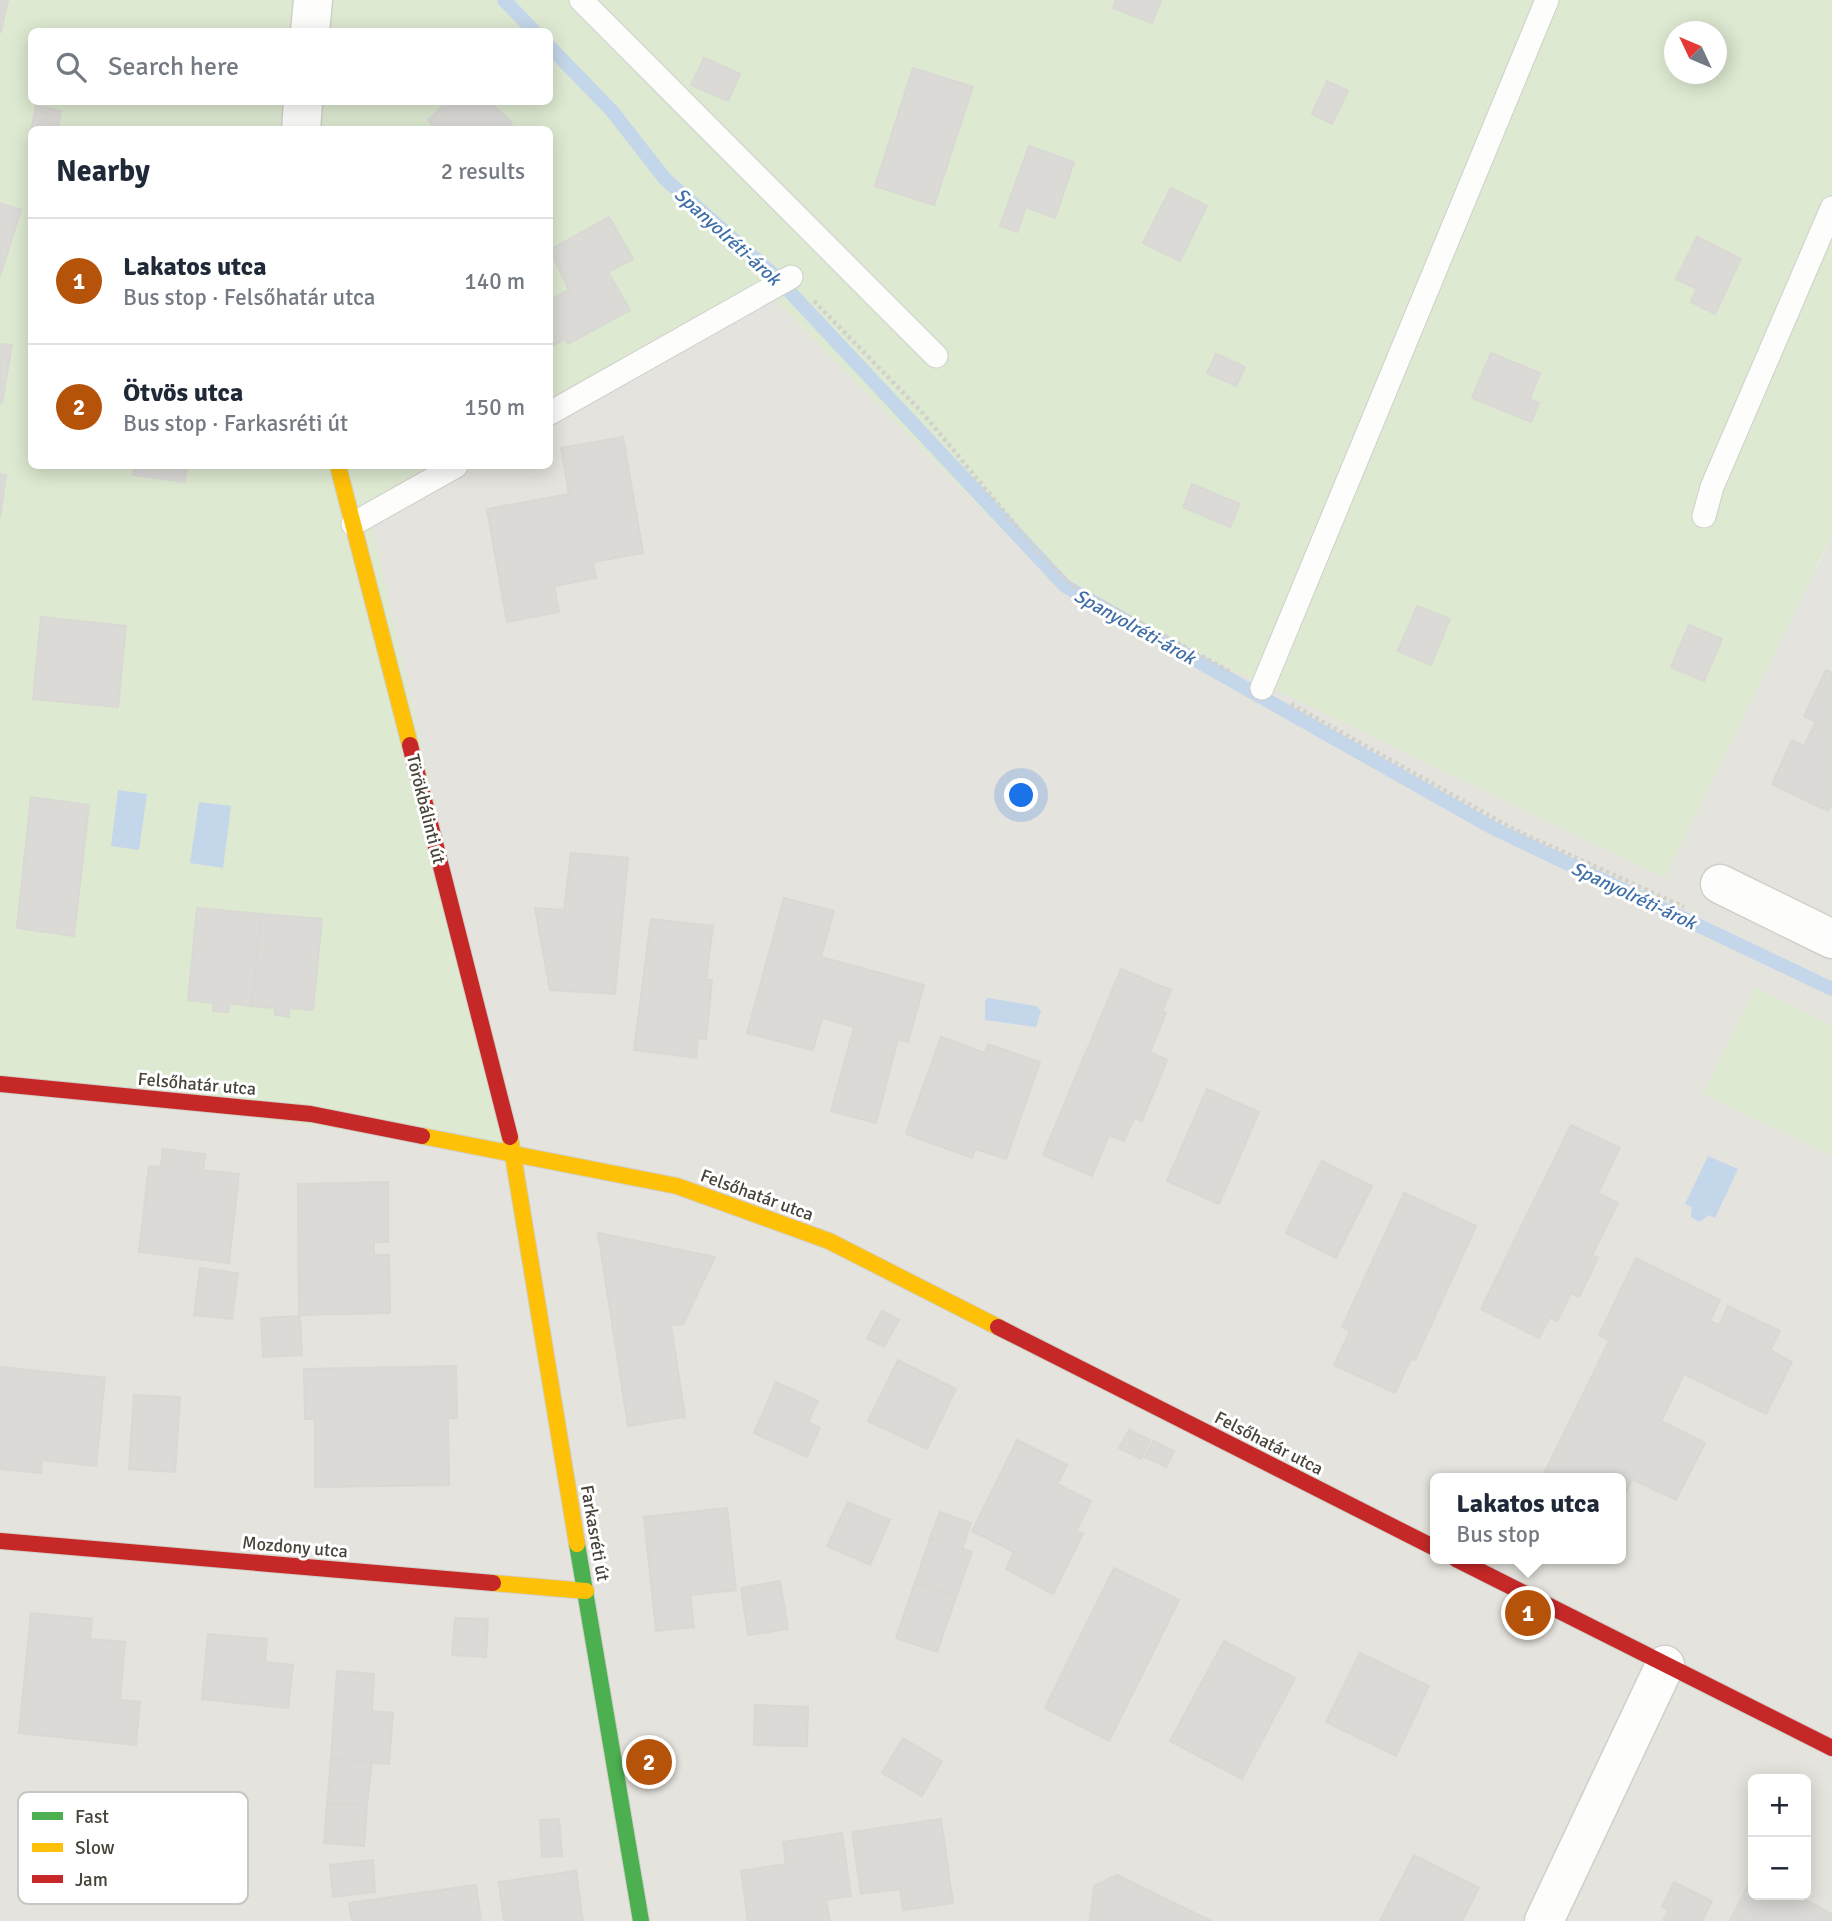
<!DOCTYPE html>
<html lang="en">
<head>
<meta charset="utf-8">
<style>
  :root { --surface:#fff; --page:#f2f2f3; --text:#1f2937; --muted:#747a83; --line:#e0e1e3; --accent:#b45309 }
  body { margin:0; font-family:Signika,sans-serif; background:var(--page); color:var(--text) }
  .controls { position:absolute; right:21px; bottom:21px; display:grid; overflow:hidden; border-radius:10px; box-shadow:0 4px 18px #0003 }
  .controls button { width:63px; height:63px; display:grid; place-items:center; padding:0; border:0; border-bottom:2px solid var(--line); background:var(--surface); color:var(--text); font:35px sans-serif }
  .compass { position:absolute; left:1664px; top:21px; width:63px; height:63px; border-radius:50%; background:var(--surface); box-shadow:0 4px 18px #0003; rotate:314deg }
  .you { position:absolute; left:1022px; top:796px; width:24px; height:24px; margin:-18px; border:5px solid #fff; border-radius:50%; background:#1a73e8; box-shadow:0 0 0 10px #1a73e833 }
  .badge { display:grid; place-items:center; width:46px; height:46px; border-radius:50%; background:var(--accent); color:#fff; font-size:23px; font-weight:700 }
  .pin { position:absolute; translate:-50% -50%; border:4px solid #fff; box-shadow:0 2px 7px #0006 }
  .popup { position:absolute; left:1430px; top:1473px; width:196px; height:91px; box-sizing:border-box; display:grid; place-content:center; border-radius:10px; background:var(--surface); filter:drop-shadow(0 2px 5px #0005); font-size:23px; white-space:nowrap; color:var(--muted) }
  .popup b { font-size:26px; color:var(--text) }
  .popup::after { content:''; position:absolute; left:50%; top:100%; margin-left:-14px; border:14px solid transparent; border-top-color:var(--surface) }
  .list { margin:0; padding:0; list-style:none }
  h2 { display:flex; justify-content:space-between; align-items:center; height:91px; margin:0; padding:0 28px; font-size:30px }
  h2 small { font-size:23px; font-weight:400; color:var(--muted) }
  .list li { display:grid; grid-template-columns:46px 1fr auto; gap:21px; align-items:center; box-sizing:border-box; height:126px; padding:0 28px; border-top:2px solid var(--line) }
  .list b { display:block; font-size:26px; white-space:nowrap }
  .list p { margin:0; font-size:23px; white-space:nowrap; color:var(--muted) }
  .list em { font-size:23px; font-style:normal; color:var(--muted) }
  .icon { flex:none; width:38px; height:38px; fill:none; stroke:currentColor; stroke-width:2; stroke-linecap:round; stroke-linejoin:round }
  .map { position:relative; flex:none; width:1832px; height:1921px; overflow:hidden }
  .search { position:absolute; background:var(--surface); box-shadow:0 4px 18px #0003; left:28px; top:28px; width:525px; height:77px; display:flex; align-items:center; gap:18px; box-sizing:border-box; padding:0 24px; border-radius:10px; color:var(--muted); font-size:26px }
  .panel { position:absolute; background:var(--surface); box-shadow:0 4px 18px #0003; left:28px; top:126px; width:525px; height:343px; border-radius:10px }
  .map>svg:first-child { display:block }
  .residential { fill:#e5e3dd; fill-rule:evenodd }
  .green { fill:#dde9d1; fill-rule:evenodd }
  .water { fill:#c4d6ea }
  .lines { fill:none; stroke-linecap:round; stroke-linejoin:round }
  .stream { stroke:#c4d6ea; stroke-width:14 }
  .building { fill:#dbdad6; stroke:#dad8d4; stroke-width:2 }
  .lane-casing { stroke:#d0cfcb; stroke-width:25 }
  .street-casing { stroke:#d0cfcb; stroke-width:41 }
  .fast-casing { stroke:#d0cfc6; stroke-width:18 }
  .slow-casing { stroke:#d0cfc6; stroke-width:18 }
  .jam-casing { stroke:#d0cfc6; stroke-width:18 }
  .path { stroke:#d2d1cc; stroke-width:4.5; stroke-dasharray:3.5 3.5; stroke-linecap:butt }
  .lane { stroke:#fdfdfc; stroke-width:23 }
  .street { stroke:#fdfdfc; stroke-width:38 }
  .fast { stroke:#4caf50; stroke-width:16 }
  .slow { stroke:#ffc107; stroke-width:16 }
  .jam { stroke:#c62828; stroke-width:16 }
  .labels { text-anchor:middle; stroke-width:6; stroke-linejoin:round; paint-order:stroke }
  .street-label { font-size:18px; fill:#48443a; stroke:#fff }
  .water-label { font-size:19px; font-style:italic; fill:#4070a7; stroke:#fff }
  .key { fill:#fff; stroke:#c8c7c4; stroke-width:2 }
  .key-label { font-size:19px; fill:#48443a }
</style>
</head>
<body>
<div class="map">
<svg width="1832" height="1921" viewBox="0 0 1832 1921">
  <rect width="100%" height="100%" fill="#f2f1ee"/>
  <path class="residential" d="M775,300L1057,585L1816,569L1832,535V1921H0V1084L377,517L474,466H550V425ZM1435,1478H1621V1559H1435ZM1753,1779H1806V1895H1753Z"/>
  <g class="green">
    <path d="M0,0H1832V535L1665,878L1057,585L775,300L550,425V130H32V466H474L371,523L514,1152L0,1084ZM32,32H550V102H32ZM1674,32H1716V74H1674Z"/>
    <polygon points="1755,987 1832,1025 1832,1156 1703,1094"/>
  </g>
  <g class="water">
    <polygon points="118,790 147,794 139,850 111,846"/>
    <polygon points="199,802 231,806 223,868 190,863"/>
    <polygon points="988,998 1036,1006 1041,1011 1036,1027 985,1020 985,1001"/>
    <polygon points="1708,1156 1738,1169 1715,1218 1709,1215 1699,1222 1691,1217 1692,1207 1685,1204"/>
  </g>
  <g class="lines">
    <g class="stream">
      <polyline points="504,0 535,32"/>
      <polyline points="550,47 612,111 665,179 775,276 1065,586 1491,827 1832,989"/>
    </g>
  </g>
  <g class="building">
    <polygon points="0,0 8,0 1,32 0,32"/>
    <polygon points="1116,0 1161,0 1152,23 1113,8"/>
    <polygon points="704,58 740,74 728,101 691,85"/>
    <polygon points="913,68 973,87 934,205 875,186"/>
    <polygon points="1327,81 1348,91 1332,124 1312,114"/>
    <polygon points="447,102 490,102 512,123 506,130 437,130 428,120"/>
    <polygon points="36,106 61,111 57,130 32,130 32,142 29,141"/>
    <polygon points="1029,146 1074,162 1055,218 1026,207 1017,232 1000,226"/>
    <polygon points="1171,188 1207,206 1180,261 1143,243"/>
    <polygon points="0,203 21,210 0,276"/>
    <polygon points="609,217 633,259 608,272 630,310 568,344 565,339 550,348 550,300 569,290 550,250"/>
    <polygon points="1697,237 1741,259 1715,314 1691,302 1697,289 1676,279"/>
    <polygon points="0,344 12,345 2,403 0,402"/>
    <polygon points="1491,353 1540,373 1530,399 1539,403 1531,422 1472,398"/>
    <polygon points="1216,354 1245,367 1236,386 1207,373"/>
    <polygon points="623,437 643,553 593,562 596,578 554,586 559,612 507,622 487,509 569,494 561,448"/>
    <polygon points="135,466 187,466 185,482 133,475"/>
    <polygon points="0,474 6,475 0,518"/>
    <polygon points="1192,484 1240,504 1230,527 1183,507"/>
    <polygon points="1417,606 1450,619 1431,665 1398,651"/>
    <polygon points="41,617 126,626 118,707 33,699"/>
    <polygon points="1689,625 1722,639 1704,681 1671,667"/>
    <polygon points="1826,670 1832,673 1832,804 1828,811 1772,784 1792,740 1804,746 1816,722 1804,716"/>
    <polygon points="31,797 89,805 74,936 17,928"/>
    <polygon points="571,853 628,858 615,994 550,990 535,908 564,910"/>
    <polygon points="784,898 834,911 821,957 924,985 908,1042 898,1039 876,1123 831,1111 854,1027 822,1018 813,1050 747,1033"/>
    <polygon points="197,908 261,914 252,1006 229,1003 228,1012 213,1011 214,1003 188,1000"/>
    <polygon points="261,914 322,919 313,1010 289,1008 289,1017 275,1015 275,1008 252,1006"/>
    <polygon points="651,919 713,926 706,980 712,980 706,1039 698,1038 696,1058 634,1050"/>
    <polygon points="1121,969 1171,990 1162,1011 1166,1013 1150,1052 1167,1060 1142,1121 1134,1118 1124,1141 1109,1135 1092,1176 1043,1155"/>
    <polygon points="941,1037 985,1053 988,1044 1040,1062 1006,1159 975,1149 972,1158 906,1134"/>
    <polygon points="1207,1089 1259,1112 1219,1204 1167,1181"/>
    <polygon points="1571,1125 1620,1148 1598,1193 1618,1203 1592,1255 1598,1258 1579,1297 1571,1293 1557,1321 1550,1317 1539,1338 1481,1309"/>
    <polygon points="163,1149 205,1154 203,1170 239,1174 229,1263 139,1252 149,1166 161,1167"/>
    <polygon points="1322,1161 1372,1186 1336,1258 1286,1233"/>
    <polygon points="388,1182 388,1242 374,1242 374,1255 389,1255 390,1313 299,1315 298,1184"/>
    <polygon points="1404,1193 1476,1226 1415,1360 1411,1359 1395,1393 1334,1365 1350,1331 1342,1327"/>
    <polygon points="598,1233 715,1257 683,1324 671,1325 685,1417 628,1426"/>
    <polygon points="1636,1258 1720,1300 1710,1321 1719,1325 1728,1306 1780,1331 1770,1350 1792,1362 1766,1414 1684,1374 1661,1421 1705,1443 1676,1500 1632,1479 1621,1502 1621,1478 1542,1478 1609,1341 1599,1335"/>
    <polygon points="200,1268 238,1273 232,1319 194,1315"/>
    <polygon points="882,1311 899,1320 884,1347 867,1338"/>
    <polygon points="300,1316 302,1355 263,1357 261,1318"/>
    <polygon points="898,1360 956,1389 927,1449 868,1421"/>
    <polygon points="456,1366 457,1418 448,1418 449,1485 315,1487 315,1419 305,1419 304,1369"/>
    <polygon points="0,1367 105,1378 96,1466 42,1460 41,1473 0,1469"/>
    <polygon points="776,1382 818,1401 808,1422 820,1428 807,1457 754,1433"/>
    <polygon points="134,1395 180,1397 175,1472 129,1469"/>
    <polygon points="1129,1430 1150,1440 1141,1459 1119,1448"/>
    <polygon points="1017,1440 1067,1465 1057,1484 1091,1501 1076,1531 1083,1534 1053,1594 1006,1569 1014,1552 972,1531"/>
    <polygon points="1153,1441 1174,1451 1166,1467 1145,1457"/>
    <polygon points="848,1502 890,1520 870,1565 827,1546"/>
    <polygon points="727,1508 736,1590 690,1595 694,1627 656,1631 644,1517"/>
    <polygon points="940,1512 971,1523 962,1549 930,1538"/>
    <polygon points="930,1538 972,1552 956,1597 915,1583"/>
    <polygon points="1114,1568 1179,1600 1109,1741 1045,1708"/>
    <polygon points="780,1581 788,1629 748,1635 741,1588"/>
    <polygon points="915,1583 956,1597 937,1652 896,1638"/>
    <polygon points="31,1613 92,1619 90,1639 125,1642 120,1700 140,1702 136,1745 19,1733"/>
    <polygon points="455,1618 488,1619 486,1657 452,1655"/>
    <polygon points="208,1634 267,1639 265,1662 293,1665 288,1708 202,1699"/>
    <polygon points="1224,1641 1295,1678 1242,1779 1170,1741"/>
    <polygon points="1360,1653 1429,1686 1396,1756 1326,1722"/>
    <polygon points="337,1671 374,1674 372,1711 393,1713 389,1764 331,1759"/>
    <polygon points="755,1705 808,1707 807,1746 754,1745"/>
    <polygon points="903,1738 942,1761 922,1796 882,1773"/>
    <polygon points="331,1759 372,1762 367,1805 327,1803"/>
    <polygon points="327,1803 367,1805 364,1846 324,1843"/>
    <polygon points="559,1819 562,1856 542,1857 540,1820"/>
    <polygon points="941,1819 953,1903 903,1910 900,1889 861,1894 852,1832"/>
    <polygon points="842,1833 851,1896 826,1900 830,1921 748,1921 741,1871 786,1864 783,1842"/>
    <polygon points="1414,1855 1479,1888 1462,1921 1380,1921"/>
    <polygon points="373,1860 375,1892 333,1897 330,1865"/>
    <polygon points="576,1871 583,1921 504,1921 499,1882"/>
    <polygon points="1117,1875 1211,1921 1090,1921 1094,1886"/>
    <polygon points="1753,1876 1753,1895 1796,1895 1832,1914 1832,1921 1730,1921"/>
    <polygon points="1674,1882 1712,1901 1702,1921 1663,1921 1669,1910 1662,1907"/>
    <polygon points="476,1885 481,1921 352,1921 349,1903"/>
  </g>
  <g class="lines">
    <g class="lane-casing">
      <g id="lane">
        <polyline points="581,0 936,356"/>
        <polyline points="550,413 791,277"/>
        <polyline points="1704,516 1712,487 1832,208"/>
        <polyline points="353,524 456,466"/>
        <polyline points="1262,688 1547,0"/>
      </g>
    </g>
    <g class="street-casing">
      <g id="street">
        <polyline points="310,32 313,0"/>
        <polyline points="301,130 303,102"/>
        <polyline points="1720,884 1832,939"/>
        <polyline points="1544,1921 1665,1665"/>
      </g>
    </g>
    <g class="fast-casing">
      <polyline id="fast" points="577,1544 641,1921"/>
    </g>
    <g class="slow-casing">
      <g id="slow">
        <polyline points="338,466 410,745"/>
        <polyline points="422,1136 677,1186 829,1241 998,1327"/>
        <polyline points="510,1137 577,1544"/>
        <polyline points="493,1583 586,1591"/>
      </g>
    </g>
    <g class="jam-casing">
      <g id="jam">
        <polyline points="410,745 510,1137"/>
        <polyline points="0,1084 311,1114 422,1136"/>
        <polyline points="998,1327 1435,1548"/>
        <polyline points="0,1541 493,1583"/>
        <polyline points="1456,1559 1832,1748"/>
      </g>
    </g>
    <g class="path">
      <polyline points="814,301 921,411 1037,551 1071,585 1231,672"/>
      <polyline points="1291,704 1515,830 1684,907"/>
    </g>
    <use href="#lane" class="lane"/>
    <use href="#street" class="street"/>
    <use href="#fast" class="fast"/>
    <use href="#slow" class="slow"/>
    <use href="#jam" class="jam"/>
  </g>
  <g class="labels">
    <g class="street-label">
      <text transform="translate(426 809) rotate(76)" y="6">Törökbálinti út</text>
      <text transform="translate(197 1084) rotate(5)" y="6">Felsőhatár utca</text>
      <text transform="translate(757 1195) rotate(20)" y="6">Felsőhatár utca</text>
      <text transform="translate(1269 1443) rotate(27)" y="6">Felsőhatár utca</text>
      <text transform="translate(595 1533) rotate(80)" y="6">Farkasréti út</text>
      <text transform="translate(295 1547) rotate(5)" y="6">Mozdony utca</text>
    </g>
    <g class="water-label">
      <text transform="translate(728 236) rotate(42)" y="7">Spanyolréti-árok</text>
      <text transform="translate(1135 626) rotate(29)" y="7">Spanyolréti-árok</text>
      <text transform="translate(1634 895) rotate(25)" y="7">Spanyolréti-árok</text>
    </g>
  </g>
  <rect x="18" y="1792" width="230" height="112" rx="10" class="key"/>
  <rect x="32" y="1812" width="31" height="8" fill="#4caf50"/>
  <rect x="32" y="1843" width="31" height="9" fill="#ffc107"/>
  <rect x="32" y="1875" width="31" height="8" fill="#c62828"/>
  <g class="key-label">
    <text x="75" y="1823">Fast</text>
    <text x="75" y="1854">Slow</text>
    <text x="75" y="1886">Jam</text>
  </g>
</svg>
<div class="controls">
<button>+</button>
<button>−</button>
</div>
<svg class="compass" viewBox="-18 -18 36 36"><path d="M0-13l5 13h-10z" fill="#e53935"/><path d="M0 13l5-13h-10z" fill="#747a83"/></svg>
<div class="you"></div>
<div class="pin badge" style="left:1528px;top:1613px">1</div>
<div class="popup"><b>Lakatos utca</b>Bus stop</div>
<div class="pin badge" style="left:649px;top:1762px">2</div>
<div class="search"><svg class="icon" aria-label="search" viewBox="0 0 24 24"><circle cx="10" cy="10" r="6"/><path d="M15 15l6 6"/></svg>Search here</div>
<section class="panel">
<h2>Nearby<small>2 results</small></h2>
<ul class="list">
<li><span class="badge">1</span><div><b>Lakatos utca</b><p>Bus stop · Felsőhatár utca</p></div><em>140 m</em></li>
<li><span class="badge">2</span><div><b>Ötvös utca</b><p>Bus stop · Farkasréti út</p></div><em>150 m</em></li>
</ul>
</section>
</div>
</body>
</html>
